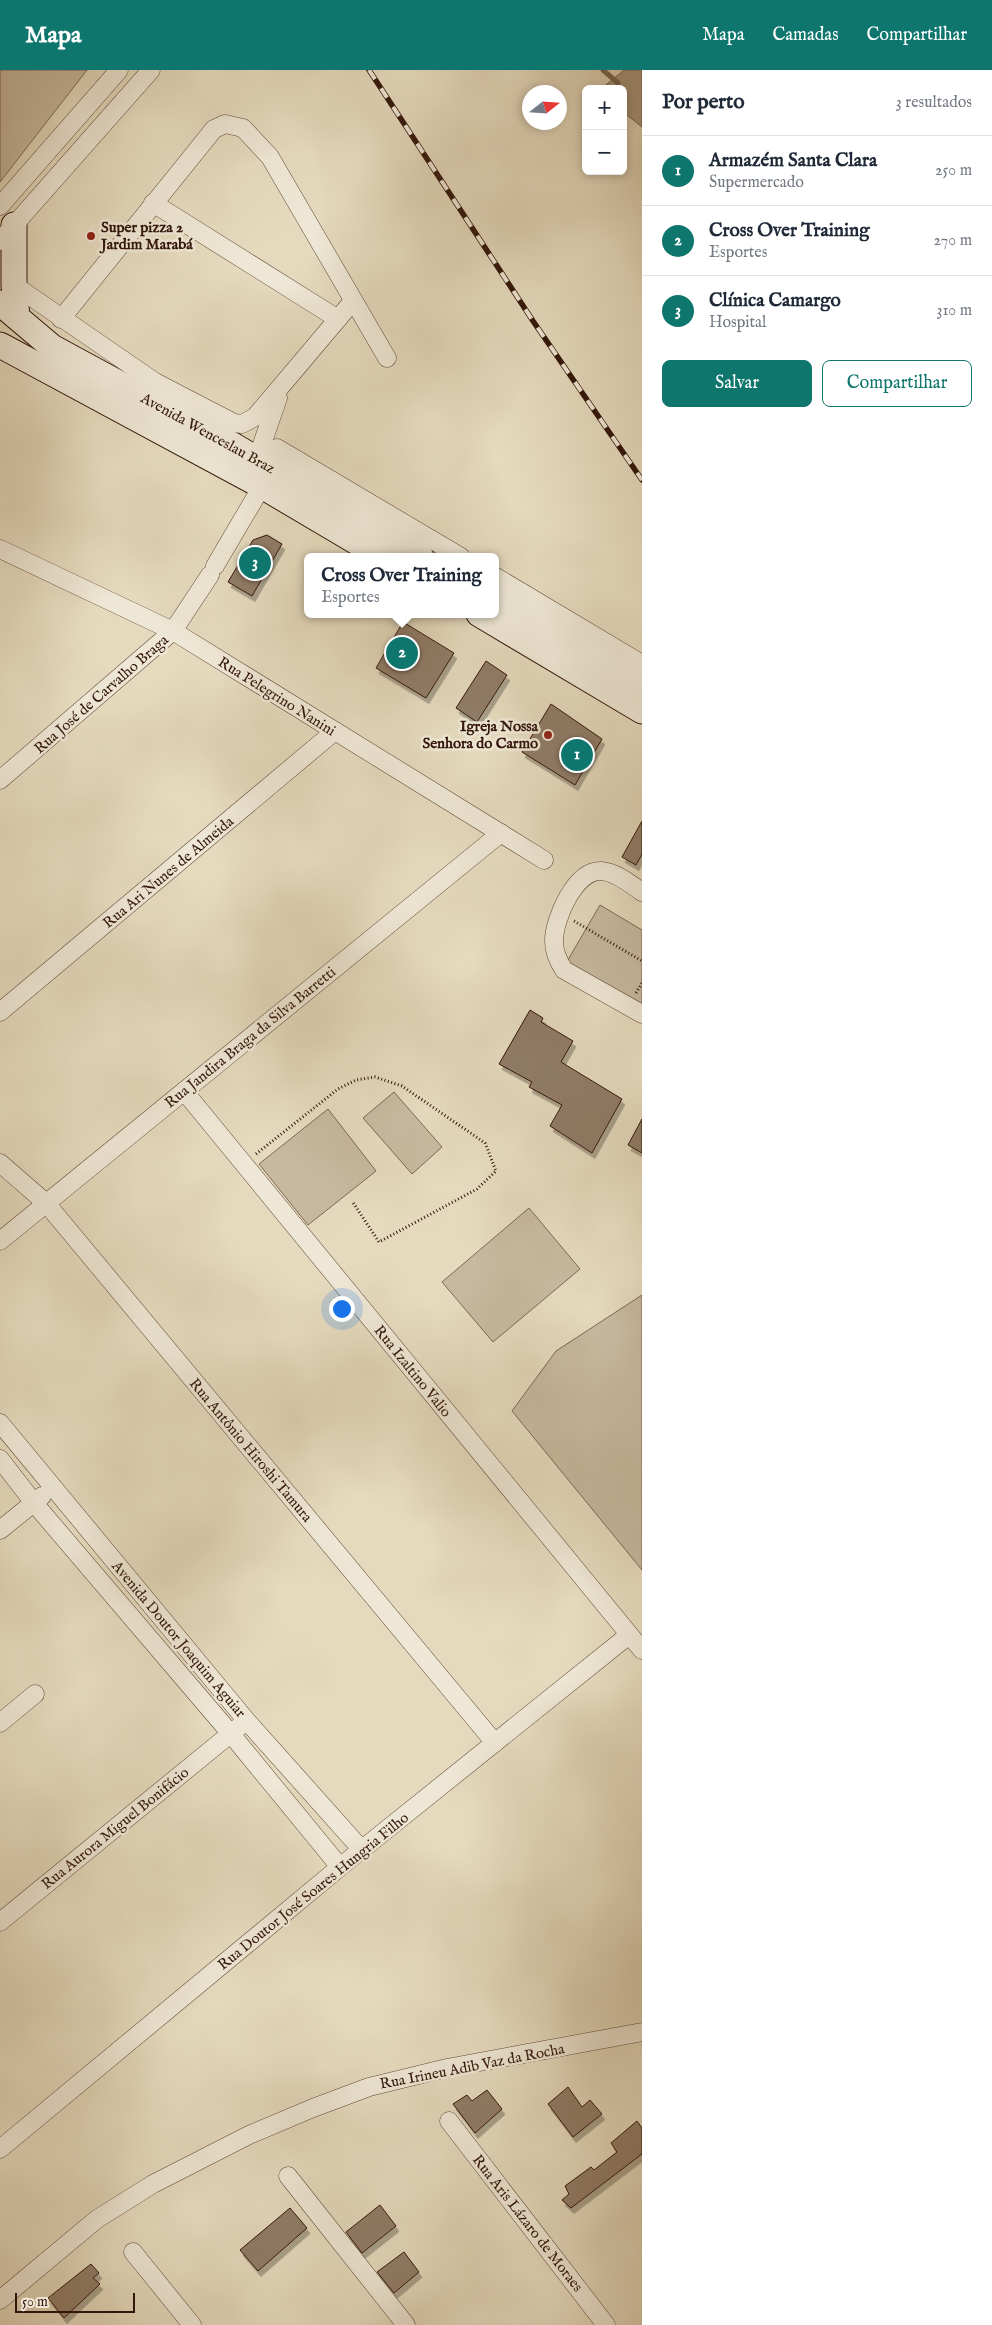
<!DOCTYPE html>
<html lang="pt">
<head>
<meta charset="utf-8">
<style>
  :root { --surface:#fff; --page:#f6f6f7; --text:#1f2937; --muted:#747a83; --line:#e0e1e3; --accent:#0f766e }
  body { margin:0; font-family:"IM FELL English",serif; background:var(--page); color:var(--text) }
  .controls { position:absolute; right:15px; top:15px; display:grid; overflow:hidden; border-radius:8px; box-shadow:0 2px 8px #0003 }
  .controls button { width:45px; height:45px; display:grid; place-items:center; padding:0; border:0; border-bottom:1px solid var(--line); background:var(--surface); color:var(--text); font:25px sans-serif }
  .compass { position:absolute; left:522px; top:15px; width:45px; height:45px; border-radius:50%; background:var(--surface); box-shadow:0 2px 8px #0003; rotate:73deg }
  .scale { position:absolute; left:15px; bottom:12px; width:120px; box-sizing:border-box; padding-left:5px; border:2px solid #33170b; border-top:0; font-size:14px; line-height:18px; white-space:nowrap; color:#33170b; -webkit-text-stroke:4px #eee7d5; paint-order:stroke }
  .you { position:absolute; left:341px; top:1238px; width:18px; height:18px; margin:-12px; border:4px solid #fff; border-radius:50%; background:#1a73e8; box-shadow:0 0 0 8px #1a73e833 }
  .badge { display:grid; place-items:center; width:32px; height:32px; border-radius:50%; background:var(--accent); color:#fff; font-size:16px; font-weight:700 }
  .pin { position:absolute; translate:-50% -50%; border:2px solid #fff; box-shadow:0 1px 5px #0006 }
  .popup { position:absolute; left:304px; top:483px; width:195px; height:65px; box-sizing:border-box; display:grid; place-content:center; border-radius:8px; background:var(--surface); filter:drop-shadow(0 1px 4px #0005); font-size:16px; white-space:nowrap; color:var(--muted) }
  .popup b { font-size:19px; color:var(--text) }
  .popup::after { content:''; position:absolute; left:50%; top:100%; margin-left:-10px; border:10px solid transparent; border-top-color:var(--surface) }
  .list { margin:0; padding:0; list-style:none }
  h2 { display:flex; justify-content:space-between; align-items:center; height:65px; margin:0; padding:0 20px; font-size:21px }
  h2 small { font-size:16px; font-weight:400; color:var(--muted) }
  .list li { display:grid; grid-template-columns:32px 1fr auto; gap:15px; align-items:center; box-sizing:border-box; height:70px; padding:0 20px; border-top:1px solid var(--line) }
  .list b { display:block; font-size:19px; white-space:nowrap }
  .list p { margin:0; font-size:16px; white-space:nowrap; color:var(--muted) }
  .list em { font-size:16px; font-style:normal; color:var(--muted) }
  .actions { display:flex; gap:10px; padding:15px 20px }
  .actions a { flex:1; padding:11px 0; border:1px solid var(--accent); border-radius:8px; text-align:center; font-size:18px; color:var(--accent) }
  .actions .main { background:var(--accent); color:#fff }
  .map { position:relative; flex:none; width:642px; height:2255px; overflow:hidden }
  header { display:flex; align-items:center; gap:30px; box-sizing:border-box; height:70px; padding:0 25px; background:var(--accent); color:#fff }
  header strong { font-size:24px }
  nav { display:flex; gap:28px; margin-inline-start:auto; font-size:18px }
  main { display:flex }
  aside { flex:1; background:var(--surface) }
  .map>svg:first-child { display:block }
  .green { fill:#c7b9a0; stroke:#7d6856 }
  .water { fill:#a89881; stroke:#796452 }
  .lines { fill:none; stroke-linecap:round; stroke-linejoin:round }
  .stream { stroke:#796452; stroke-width:5 }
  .building { fill:#907c68; stroke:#33170b; filter:url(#shadow) }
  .street-casing { stroke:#604838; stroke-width:19 }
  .secondary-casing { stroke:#33170b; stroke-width:27 }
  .path { stroke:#33170b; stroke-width:3; stroke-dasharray:1 2.5; stroke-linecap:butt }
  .street { stroke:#eee7d5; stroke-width:18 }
  .secondary { stroke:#eee7d5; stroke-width:25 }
  .rail-casing { stroke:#33170b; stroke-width:5.5 }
  .rail { stroke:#eee7d5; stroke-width:4; stroke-dasharray:11; stroke-linecap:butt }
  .poi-dot { fill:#8f2418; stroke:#eee7d5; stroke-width:2 }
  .labels { text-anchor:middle; stroke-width:5; stroke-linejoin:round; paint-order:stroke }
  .poi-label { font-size:15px; font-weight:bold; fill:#33170b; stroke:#eee7d5; text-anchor:start }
  .street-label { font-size:15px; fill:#33170b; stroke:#eee7d5 }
</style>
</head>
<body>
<header>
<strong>Mapa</strong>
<nav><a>Mapa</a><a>Camadas</a><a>Compartilhar</a></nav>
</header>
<main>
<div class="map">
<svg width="642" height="2255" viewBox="0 0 642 2255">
  <defs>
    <filter id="shadow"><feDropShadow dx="3" dy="5.5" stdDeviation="0" flood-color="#0004"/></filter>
  </defs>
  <rect width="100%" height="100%" fill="#e5dabe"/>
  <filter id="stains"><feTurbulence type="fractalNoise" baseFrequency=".004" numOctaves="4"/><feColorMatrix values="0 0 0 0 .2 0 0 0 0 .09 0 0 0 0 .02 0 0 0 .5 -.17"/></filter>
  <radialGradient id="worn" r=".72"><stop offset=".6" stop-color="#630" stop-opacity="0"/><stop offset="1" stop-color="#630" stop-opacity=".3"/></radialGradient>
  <g class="green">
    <polygon points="0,0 87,0 0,112"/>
    <polygon points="600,835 642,860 642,940 565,895"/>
    <polygon points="394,1022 442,1077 412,1104 363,1048"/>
    <polygon points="328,1039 376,1101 308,1155 259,1094"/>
    <polygon points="529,1138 580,1199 493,1272 442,1212"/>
    <polygon points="642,1225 642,1500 512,1341 556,1281"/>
  </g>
  <polygon class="water" points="624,0 642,0 642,57 623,42 623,19 601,19"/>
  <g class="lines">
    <polyline class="stream" points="603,0 618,13"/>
  </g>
  <g class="building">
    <polygon points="267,465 282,474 252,526 228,512 253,470"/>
    <polygon points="403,552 454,583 426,628 376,598"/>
    <polygon points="486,591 507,605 477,652 456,638"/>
    <polygon points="551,634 602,669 575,715 522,682"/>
    <polygon points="642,751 642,784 636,795 622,787"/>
    <polygon points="530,940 543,948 541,952 573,971 561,992 622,1029 592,1083 550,1056 562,1035 529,1017 532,1012 499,994"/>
    <polygon points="642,1049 642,1083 628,1075"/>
    <polygon points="568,2017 582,2037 590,2030 602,2044 573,2067 548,2034"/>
    <polygon points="487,2020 502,2039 475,2063 453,2034 467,2025 472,2031"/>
    <polygon points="637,2051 642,2058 642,2084 571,2138 562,2130 569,2124 565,2116 591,2097 594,2100 617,2082 611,2073"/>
    <polygon points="380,2135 396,2156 362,2183 346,2162"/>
    <polygon points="290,2138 307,2158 258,2201 240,2180"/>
    <polygon points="404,2182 419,2202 394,2223 377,2202"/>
    <polygon points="91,2194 99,2203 93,2208 100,2214 64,2248 48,2228"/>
  </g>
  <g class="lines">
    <g class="street-casing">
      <g id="street">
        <polyline points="153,133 338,249"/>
        <polyline points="0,136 119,0"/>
        <polyline points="0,171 151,0"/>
        <polyline points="14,215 155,312 234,353 242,354 255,347 353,231"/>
        <polyline points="61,249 214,59 225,54 243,58 270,87 387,288"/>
        <polyline points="277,378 461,487"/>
        <polyline points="257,389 278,328"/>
        <polyline points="0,479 173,561 544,790"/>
        <polyline points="215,496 268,406"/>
        <polyline points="496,507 642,594"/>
        <polyline points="0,710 173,561 210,505"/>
        <path d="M642,822C630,814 616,802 601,801C575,800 554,849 554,871C554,882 558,891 564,900L642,944"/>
        <polyline points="0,942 335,661"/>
        <polyline points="184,1021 642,1580"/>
        <polyline points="0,1093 46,1133 495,1673"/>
        <polyline points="0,1171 501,763"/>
        <polyline points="0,1353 246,1650 362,1780"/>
        <polyline points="0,1389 34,1433 231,1664 340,1797"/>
        <polyline points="0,1460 42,1426"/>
        <polyline points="0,1653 35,1624"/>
        <polyline points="0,1852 240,1656"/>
        <polyline points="449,2051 606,2255"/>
        <polyline points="0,2079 340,1797 629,1565"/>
        <polyline points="288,2106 406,2255"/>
        <polyline points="133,2182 192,2255"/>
        <polyline points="0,2230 97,2149 153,2114 249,2065 313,2038 369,2017 447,1998 642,1962"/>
      </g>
    </g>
    <g class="secondary-casing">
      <g id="secondary">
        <polyline points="14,155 14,215 17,247"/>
        <polyline points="0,233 52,277 231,374 421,487"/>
        <polyline points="0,275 262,416 382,487"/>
        <polyline points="496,531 642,617"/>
        <polyline points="479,544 642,641"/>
      </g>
    </g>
    <g class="path">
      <polyline points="574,851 642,891"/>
      <polyline points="636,923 642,913"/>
      <polyline points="256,1084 338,1019 356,1010 375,1007 402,1016 485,1073 496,1101 477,1119 379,1172 352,1131"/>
    </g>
    <use href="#street" class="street"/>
    <use href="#secondary" class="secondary"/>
    <g class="rail-casing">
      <polyline id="rail" points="369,0 533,251 642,410"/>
    </g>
    <use href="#rail" class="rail"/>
  </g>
  <g class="poi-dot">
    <circle cx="91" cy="166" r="5"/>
    <circle cx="548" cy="665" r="5"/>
  </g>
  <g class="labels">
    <g class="poi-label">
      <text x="101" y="162">Super pizza 2<tspan x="101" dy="17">Jardim Marabá</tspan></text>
      <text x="538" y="661" text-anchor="end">Igreja Nossa<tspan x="538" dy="17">Senhora do Carmo</tspan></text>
    </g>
    <g class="street-label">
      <text transform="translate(208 363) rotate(29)" y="5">Avenida Wenceslau Braz</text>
      <text transform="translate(101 624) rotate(-41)" y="5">Rua José de Carvalho Braga</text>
      <text transform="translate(277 626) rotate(32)" y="5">Rua Pelegrino Nanini</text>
      <text transform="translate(168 802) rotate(-40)" y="5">Rua Ari Nunes de Almeida</text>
      <text transform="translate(250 967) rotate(-39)" y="5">Rua Jandira Braga da Silva Barretti</text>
      <text transform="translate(413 1301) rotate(51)" y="5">Rua Izaltino Valio</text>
      <text transform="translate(251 1380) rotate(50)" y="5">Rua Antônio Hiroshi Tamura</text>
      <text transform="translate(179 1569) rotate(50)" y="5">Avenida Doutor Joaquim Aguiar</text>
      <text transform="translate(115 1758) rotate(-39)" y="5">Rua Aurora Miguel Bonifácio</text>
      <text transform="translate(313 1821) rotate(-39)" y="5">Rua Doutor José Soares Hungria Filho</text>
      <text transform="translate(472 1996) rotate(-11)" y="5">Rua Irineu Adib Vaz da Rocha</text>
      <text transform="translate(528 2153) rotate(52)" y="5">Rua Aris Lázaro de Moraes</text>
    </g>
  </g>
  <rect width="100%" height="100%" filter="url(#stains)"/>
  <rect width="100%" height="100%" fill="url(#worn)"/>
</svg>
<div class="controls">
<button>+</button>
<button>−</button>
</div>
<svg class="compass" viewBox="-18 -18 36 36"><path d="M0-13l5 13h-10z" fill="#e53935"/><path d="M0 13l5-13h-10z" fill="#747a83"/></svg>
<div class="scale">50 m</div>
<div class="you"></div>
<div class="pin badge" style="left:577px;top:685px">1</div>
<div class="pin badge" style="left:402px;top:583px">2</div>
<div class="popup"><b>Cross Over Training</b>Esportes</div>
<div class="pin badge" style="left:255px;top:493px">3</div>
</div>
<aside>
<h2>Por perto<small>3 resultados</small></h2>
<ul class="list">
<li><span class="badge">1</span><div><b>Armazém Santa Clara</b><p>Supermercado</p></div><em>250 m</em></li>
<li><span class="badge">2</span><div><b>Cross Over Training</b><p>Esportes</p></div><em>270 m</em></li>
<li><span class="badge">3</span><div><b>Clínica Camargo</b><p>Hospital</p></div><em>310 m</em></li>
</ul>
<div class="actions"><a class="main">Salvar</a><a>Compartilhar</a></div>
</aside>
</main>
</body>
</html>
